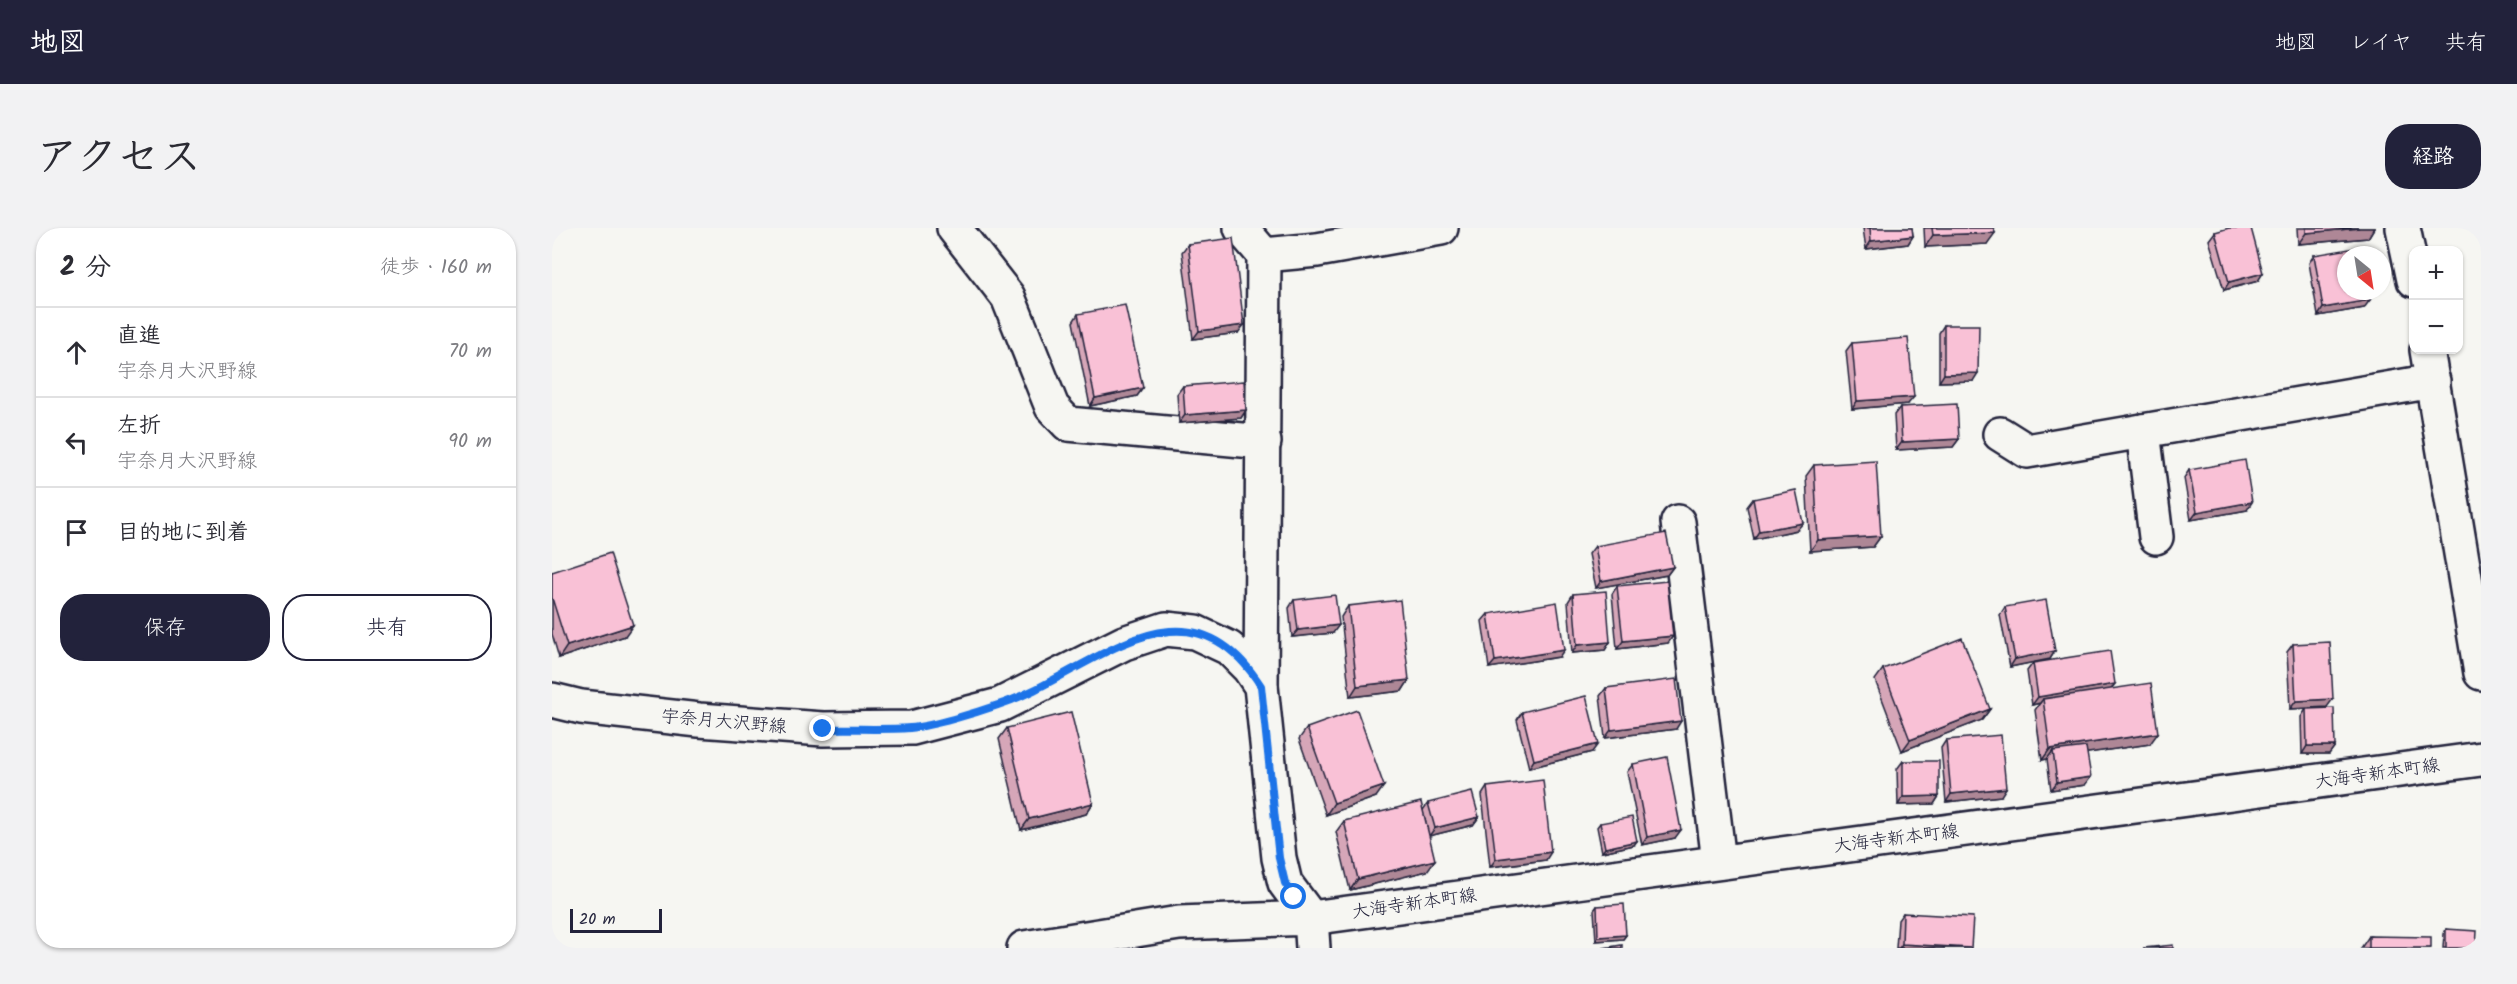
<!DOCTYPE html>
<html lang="ja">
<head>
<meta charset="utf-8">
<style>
  :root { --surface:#fff; --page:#f2f2f3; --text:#2b2b33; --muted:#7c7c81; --line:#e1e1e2; --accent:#22223b }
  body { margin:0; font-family:Kalam,"Klee One",sans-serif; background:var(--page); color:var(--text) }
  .controls { position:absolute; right:18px; top:18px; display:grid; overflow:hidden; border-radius:12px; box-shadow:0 2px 4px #0004 }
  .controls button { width:54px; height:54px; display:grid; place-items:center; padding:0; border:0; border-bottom:2px solid var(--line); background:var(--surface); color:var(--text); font:30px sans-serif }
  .compass { position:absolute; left:1785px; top:18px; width:54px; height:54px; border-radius:50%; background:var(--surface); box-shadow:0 2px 4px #0004; rotate:150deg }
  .scale { position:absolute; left:18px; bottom:15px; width:92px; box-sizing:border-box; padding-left:6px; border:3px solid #22223b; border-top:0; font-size:16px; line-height:21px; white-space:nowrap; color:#22223b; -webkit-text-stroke:4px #f6f6f2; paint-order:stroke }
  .stop { position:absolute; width:18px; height:18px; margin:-14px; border:4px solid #1a73e8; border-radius:50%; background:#fff }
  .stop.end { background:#1a73e8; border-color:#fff; box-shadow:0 2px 6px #0008 }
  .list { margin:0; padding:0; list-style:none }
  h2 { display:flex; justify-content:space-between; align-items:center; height:78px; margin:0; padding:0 24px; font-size:26px }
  h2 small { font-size:20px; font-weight:400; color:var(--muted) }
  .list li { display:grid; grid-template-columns:39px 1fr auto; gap:18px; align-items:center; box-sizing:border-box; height:90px; padding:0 24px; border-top:2px solid var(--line) }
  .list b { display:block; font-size:22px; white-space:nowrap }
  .list p { margin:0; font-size:20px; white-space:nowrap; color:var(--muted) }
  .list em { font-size:20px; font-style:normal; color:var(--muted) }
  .actions { display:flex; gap:12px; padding:18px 24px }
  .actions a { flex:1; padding:14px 0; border:2px solid var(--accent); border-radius:24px; text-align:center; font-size:21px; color:var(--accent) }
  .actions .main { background:var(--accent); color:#fff }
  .icon { flex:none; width:33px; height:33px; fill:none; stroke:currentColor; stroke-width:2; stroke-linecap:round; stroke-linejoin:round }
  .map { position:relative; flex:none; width:1929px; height:720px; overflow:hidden; border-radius:24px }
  header { display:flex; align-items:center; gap:36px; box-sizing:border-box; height:84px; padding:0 30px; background:var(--accent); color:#fff }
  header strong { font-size:28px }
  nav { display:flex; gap:33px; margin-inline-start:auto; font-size:21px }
  .intro { display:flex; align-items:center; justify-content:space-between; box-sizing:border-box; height:144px; padding:0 36px }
  h1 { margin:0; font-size:42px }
  .button { padding:15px 27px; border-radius:24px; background:var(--accent); color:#fff; font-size:21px; font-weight:700 }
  main { display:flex; gap:36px; padding:0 36px }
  aside { flex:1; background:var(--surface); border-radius:24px; box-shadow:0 2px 4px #0004 }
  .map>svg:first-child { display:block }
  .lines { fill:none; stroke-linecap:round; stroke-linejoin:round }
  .minor-casing { stroke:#22223b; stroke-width:38 }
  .secondary-casing { stroke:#22223b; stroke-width:38 }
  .primary-casing { stroke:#22223b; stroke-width:38 }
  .minor { stroke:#f6f6f2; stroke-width:33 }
  .secondary { stroke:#f6f6f2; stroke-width:33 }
  .primary { stroke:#f6f6f2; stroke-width:33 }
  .wall { fill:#d6a6b8; stroke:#22223b; stroke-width:1.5 }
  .shaded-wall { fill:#ae8796; stroke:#22223b; stroke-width:1.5 }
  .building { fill:#f9c1d6; stroke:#22223b; stroke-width:1.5 }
  .route { stroke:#1a73e8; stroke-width:8 }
  .labels { text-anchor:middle; stroke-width:4.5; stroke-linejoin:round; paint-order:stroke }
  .street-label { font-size:18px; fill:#22223b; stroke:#f6f6f2 }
</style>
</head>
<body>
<header>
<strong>地図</strong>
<nav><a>地図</a><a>レイヤ</a><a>共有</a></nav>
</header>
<div class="intro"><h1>アクセス</h1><a class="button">経路</a></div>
<main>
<aside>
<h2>2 分<small>徒歩 · 160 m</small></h2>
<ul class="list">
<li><svg class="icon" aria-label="ahead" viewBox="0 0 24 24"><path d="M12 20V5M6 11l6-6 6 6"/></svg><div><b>直進</b><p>宇奈月大沢野線</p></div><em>70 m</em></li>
<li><svg class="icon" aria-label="left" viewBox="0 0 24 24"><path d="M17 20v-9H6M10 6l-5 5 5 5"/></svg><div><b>左折</b><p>宇奈月大沢野線</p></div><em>90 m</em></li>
<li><svg class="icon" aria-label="arrive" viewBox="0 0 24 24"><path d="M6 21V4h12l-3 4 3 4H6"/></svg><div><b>目的地に到着</b></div></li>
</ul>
<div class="actions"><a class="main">保存</a><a>共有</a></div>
</aside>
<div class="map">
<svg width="1929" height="720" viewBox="0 0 1929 720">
  <rect width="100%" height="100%" fill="#f6f6f2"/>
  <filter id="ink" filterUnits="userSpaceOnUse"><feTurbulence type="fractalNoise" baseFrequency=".0167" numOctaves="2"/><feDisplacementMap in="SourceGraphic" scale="12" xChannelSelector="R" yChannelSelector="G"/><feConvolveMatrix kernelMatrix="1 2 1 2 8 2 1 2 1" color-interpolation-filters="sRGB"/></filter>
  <g filter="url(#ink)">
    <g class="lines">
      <g class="minor-casing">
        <g id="minor">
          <polyline points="402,0 456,69 500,179 516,196 712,214"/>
          <polyline points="689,0 712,27 709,458"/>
          <polyline points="1851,0 1862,52"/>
          <polyline points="712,27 765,22 889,0"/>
          <polyline points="1875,122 1929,445"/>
          <polyline points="1591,203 1604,309"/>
          <polyline points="1448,206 1475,223 1881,153"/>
          <polyline points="1126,294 1167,634"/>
          <polyline points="472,720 627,695 759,690 761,720"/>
        </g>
      </g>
      <g class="secondary-casing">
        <polyline id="secondary" points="759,690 1929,531"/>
      </g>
      <g class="primary-casing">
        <polyline id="primary" points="0,472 29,479 147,492 271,501 360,500 448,477 572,415 614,401 643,404 677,420 697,440 709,458 727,630 733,655 759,690"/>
      </g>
      <use href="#minor" class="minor"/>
      <use href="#secondary" class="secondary"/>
      <use href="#primary" class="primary"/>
    </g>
    <g class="wall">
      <polygon points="1311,0 1360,0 1361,8 1356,16 1314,21"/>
      <polygon points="1372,0 1442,0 1435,16 1373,19"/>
      <polygon points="1745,0 1822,0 1816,10 1746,16"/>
      <polygon points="1663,4 1706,53 1672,62 1657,12"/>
      <polygon points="636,16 686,105 641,111 630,24"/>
      <polygon points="1762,27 1812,80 1766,88 1757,35"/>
      <polygon points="526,86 591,160 585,168 538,178 521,94"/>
      <polygon points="1392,97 1421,153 1387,154 1387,105"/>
      <polygon points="1300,115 1356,176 1300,181 1294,123"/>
      <polygon points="631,158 694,182 689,190 627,195 625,166"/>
      <polygon points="1348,179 1407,211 1401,219 1344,222 1342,187"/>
      <polygon points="1262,237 1329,308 1321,319 1258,323 1254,248"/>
      <polygon points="1637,242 1695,282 1639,292 1632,250"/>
      <polygon points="1201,271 1245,302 1202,311 1195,279"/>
      <polygon points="1043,318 1121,339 1115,347 1044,360 1037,326"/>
      <polygon points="0,344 73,408 7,430 0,406"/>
      <polygon points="1065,358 1121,408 1116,415 1065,421 1060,366"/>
      <polygon points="1021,366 1058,414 1053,422 1020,425 1016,374"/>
      <polygon points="742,372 781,405 740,409 737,380"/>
      <polygon points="796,378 857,452 850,463 798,469 789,389"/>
      <polygon points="1453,379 1503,423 1498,431 1458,439 1448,387"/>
      <polygon points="936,386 1007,429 937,440 930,393"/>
      <polygon points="1741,416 1775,479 1738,481 1735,424"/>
      <polygon points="1481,435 1560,461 1598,516 1535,525 1533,557 1499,562 1495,531 1490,532 1483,482 1488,475 1480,477 1475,443"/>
      <polygon points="1331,441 1438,481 1430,492 1350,523 1323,452"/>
      <polygon points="1054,460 1124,501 1053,510 1048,468"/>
      <polygon points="1754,481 1783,518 1777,526 1750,526 1749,489"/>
      <polygon points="970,484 1040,524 977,540 965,492"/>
      <polygon points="455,500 541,575 534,586 469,602 447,511"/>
      <polygon points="755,500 824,569 774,587 747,511"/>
      <polygon points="1394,512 1449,568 1394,574 1389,520"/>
      <polygon points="1351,533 1387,568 1382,576 1346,577 1345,541"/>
      <polygon points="1081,536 1123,610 1090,617 1075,544"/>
      <polygon points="935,559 994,632 938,639 930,567"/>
      <polygon points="876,575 927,589 921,597 877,608 875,643 798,662 784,604 792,593 871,582"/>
      <polygon points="1048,595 1082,617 1050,624 1045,599"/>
      <polygon points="1045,678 1074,707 1071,711 1044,713 1042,682"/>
      <polygon points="1351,685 1419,720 1344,720 1346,692"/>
      <polygon points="1894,701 1924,720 1891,720 1892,706"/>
      <polygon points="1817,708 1879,720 1809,720"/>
    </g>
    <g class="shaded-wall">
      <polygon points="1807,0 1822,0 1816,10 1746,16 1754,5"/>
      <polygon points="1443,5 1435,16 1373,19 1381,7"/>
      <polygon points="1361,8 1356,16 1314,21 1319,13"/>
      <polygon points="1711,45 1706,53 1672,62 1677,54"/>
      <polygon points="1818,72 1812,80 1766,88 1771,80"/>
      <polygon points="692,97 686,105 641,111 647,103"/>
      <polygon points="1426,145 1421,153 1387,154 1392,146"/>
      <polygon points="591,160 585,168 538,178 543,170"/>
      <polygon points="1362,169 1356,176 1300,181 1305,173"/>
      <polygon points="694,182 689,190 627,195 633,187"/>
      <polygon points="1407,211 1401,219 1344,222 1350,214"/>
      <polygon points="1700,274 1695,282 1639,292 1645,284"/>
      <polygon points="1251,295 1245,302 1202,311 1207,303"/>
      <polygon points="1329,308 1321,319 1258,323 1266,312"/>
      <polygon points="1121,339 1115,347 1044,360 1049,353"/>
      <polygon points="81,397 73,408 7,430 15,418"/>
      <polygon points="787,397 781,405 740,409 746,402"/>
      <polygon points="1121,408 1116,415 1065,421 1071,413"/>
      <polygon points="1058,414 1053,422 1020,425 1025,417"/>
      <polygon points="1012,422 1007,429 937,440 943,433"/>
      <polygon points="1503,423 1498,431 1458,439 1463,431"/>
      <polygon points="857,452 850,463 798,469 805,458"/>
      <polygon points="1563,456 1557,464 1491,471 1488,475 1480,477 1486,469"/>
      <polygon points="1781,471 1775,479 1738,481 1744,473"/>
      <polygon points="1438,481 1430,492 1350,523 1358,512"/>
      <polygon points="1129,493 1124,501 1053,510 1059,502"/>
      <polygon points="1606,505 1598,516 1502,530 1501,523 1495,531 1490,532 1498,521"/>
      <polygon points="1046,516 1040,524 977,540 982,532"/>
      <polygon points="1755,518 1783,518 1777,526 1750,526"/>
      <polygon points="1539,549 1533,557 1499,562 1505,554"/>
      <polygon points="832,558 824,569 774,587 782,575"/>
      <polygon points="1454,560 1449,568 1394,574 1399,566"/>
      <polygon points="1387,568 1382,576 1346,577 1351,569"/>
      <polygon points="541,575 534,586 469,602 477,591"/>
      <polygon points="927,589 921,597 877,608 883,600"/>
      <polygon points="1129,602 1123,610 1090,617 1095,609"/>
      <polygon points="1085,613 1082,617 1050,624 1053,620"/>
      <polygon points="999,624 994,632 938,639 944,631"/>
      <polygon points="883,632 875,643 798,662 806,651"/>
      <polygon points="1074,707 1071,711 1044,713 1046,709"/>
      <polygon points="1350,716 1419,720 1347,720"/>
    </g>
    <g class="building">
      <polygon points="1318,0 1360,0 1361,8 1319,13"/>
      <polygon points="1380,0 1442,0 1443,5 1381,7"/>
      <polygon points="1677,0 1699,0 1711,45 1677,54 1663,4"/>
      <polygon points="1754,0 1807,0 1754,5"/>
      <polygon points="681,10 692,97 647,103 636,16"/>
      <polygon points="1809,19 1810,27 1794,27 1794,63 1816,63 1818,72 1771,80 1762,27"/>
      <polygon points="573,77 591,160 543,170 526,86"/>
      <polygon points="1392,97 1427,97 1426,145 1392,146"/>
      <polygon points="1356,110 1362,169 1305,173 1300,115"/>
      <polygon points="692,153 694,182 633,187 631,158"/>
      <polygon points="1405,176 1407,211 1350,214 1348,179"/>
      <polygon points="1693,232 1700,274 1645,284 1637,242"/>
      <polygon points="1324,233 1329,308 1266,312 1262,237"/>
      <polygon points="1244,262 1251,295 1207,303 1201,271"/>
      <polygon points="1114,305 1121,339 1049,353 1043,318"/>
      <polygon points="58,325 81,397 15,418 0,370 0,344"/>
      <polygon points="1115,353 1121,408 1071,413 1065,358"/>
      <polygon points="1054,363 1058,414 1025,417 1021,366"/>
      <polygon points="783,367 787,397 746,402 742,372"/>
      <polygon points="848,372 857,452 805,458 796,378"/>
      <polygon points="1494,372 1503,423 1463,431 1453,379"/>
      <polygon points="1005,374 1012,422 943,433 936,386"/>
      <polygon points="1410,410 1438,481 1358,512 1331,441"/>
      <polygon points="1778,414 1781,471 1744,473 1741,416"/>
      <polygon points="1558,423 1563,456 1486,469 1481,435"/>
      <polygon points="1124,451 1129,493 1059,502 1054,460"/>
      <polygon points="1599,455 1606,505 1498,521 1491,471"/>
      <polygon points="1034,468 1046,516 982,532 970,484"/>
      <polygon points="1782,480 1783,518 1755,518 1754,481"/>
      <polygon points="805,482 832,558 782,575 755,500"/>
      <polygon points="519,484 541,575 477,591 455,500"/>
      <polygon points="1449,507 1454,560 1399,566 1394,512"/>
      <polygon points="1534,519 1539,549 1505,554 1501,523"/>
      <polygon points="1115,529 1129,602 1095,609 1081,536"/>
      <polygon points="1351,533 1387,533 1387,568 1351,569"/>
      <polygon points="991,552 999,624 944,631 935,559"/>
      <polygon points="920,564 927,589 883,600 876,575"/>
      <polygon points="869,574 883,632 806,651 792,593"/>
      <polygon points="1080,589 1085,613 1053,620 1048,595"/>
      <polygon points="1072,676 1074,707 1046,709 1045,678"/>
      <polygon points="1351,685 1421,689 1419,720 1350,716"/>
      <polygon points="1894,701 1925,703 1924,720 1894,720"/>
      <polygon points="1817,708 1879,709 1879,720 1817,720"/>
      <polygon points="1070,717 1070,720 1051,720"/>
      <polygon points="1621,717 1621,720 1591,720"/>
    </g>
  </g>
  <g class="lines" filter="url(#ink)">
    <path class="route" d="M271,501C299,500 329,502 358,500C381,498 423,485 446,477C537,448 632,337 709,458L727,630L733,655L742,669"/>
  </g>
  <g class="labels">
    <g class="street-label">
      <text transform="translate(172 493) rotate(5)" y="6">宇奈月大沢野線</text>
      <text transform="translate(1825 545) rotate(-8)" y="6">大海寺新本町線</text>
      <text transform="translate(1344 610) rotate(-7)" y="6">大海寺新本町線</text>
      <text transform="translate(862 675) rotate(-8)" y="6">大海寺新本町線</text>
    </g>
  </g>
</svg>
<div class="controls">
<button>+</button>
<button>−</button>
</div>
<svg class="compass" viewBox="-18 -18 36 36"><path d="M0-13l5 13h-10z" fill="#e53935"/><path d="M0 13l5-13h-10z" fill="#7c7c81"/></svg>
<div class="scale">20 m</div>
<div class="stop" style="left:742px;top:669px"></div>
<div class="stop end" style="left:271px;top:501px"></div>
</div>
</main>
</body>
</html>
